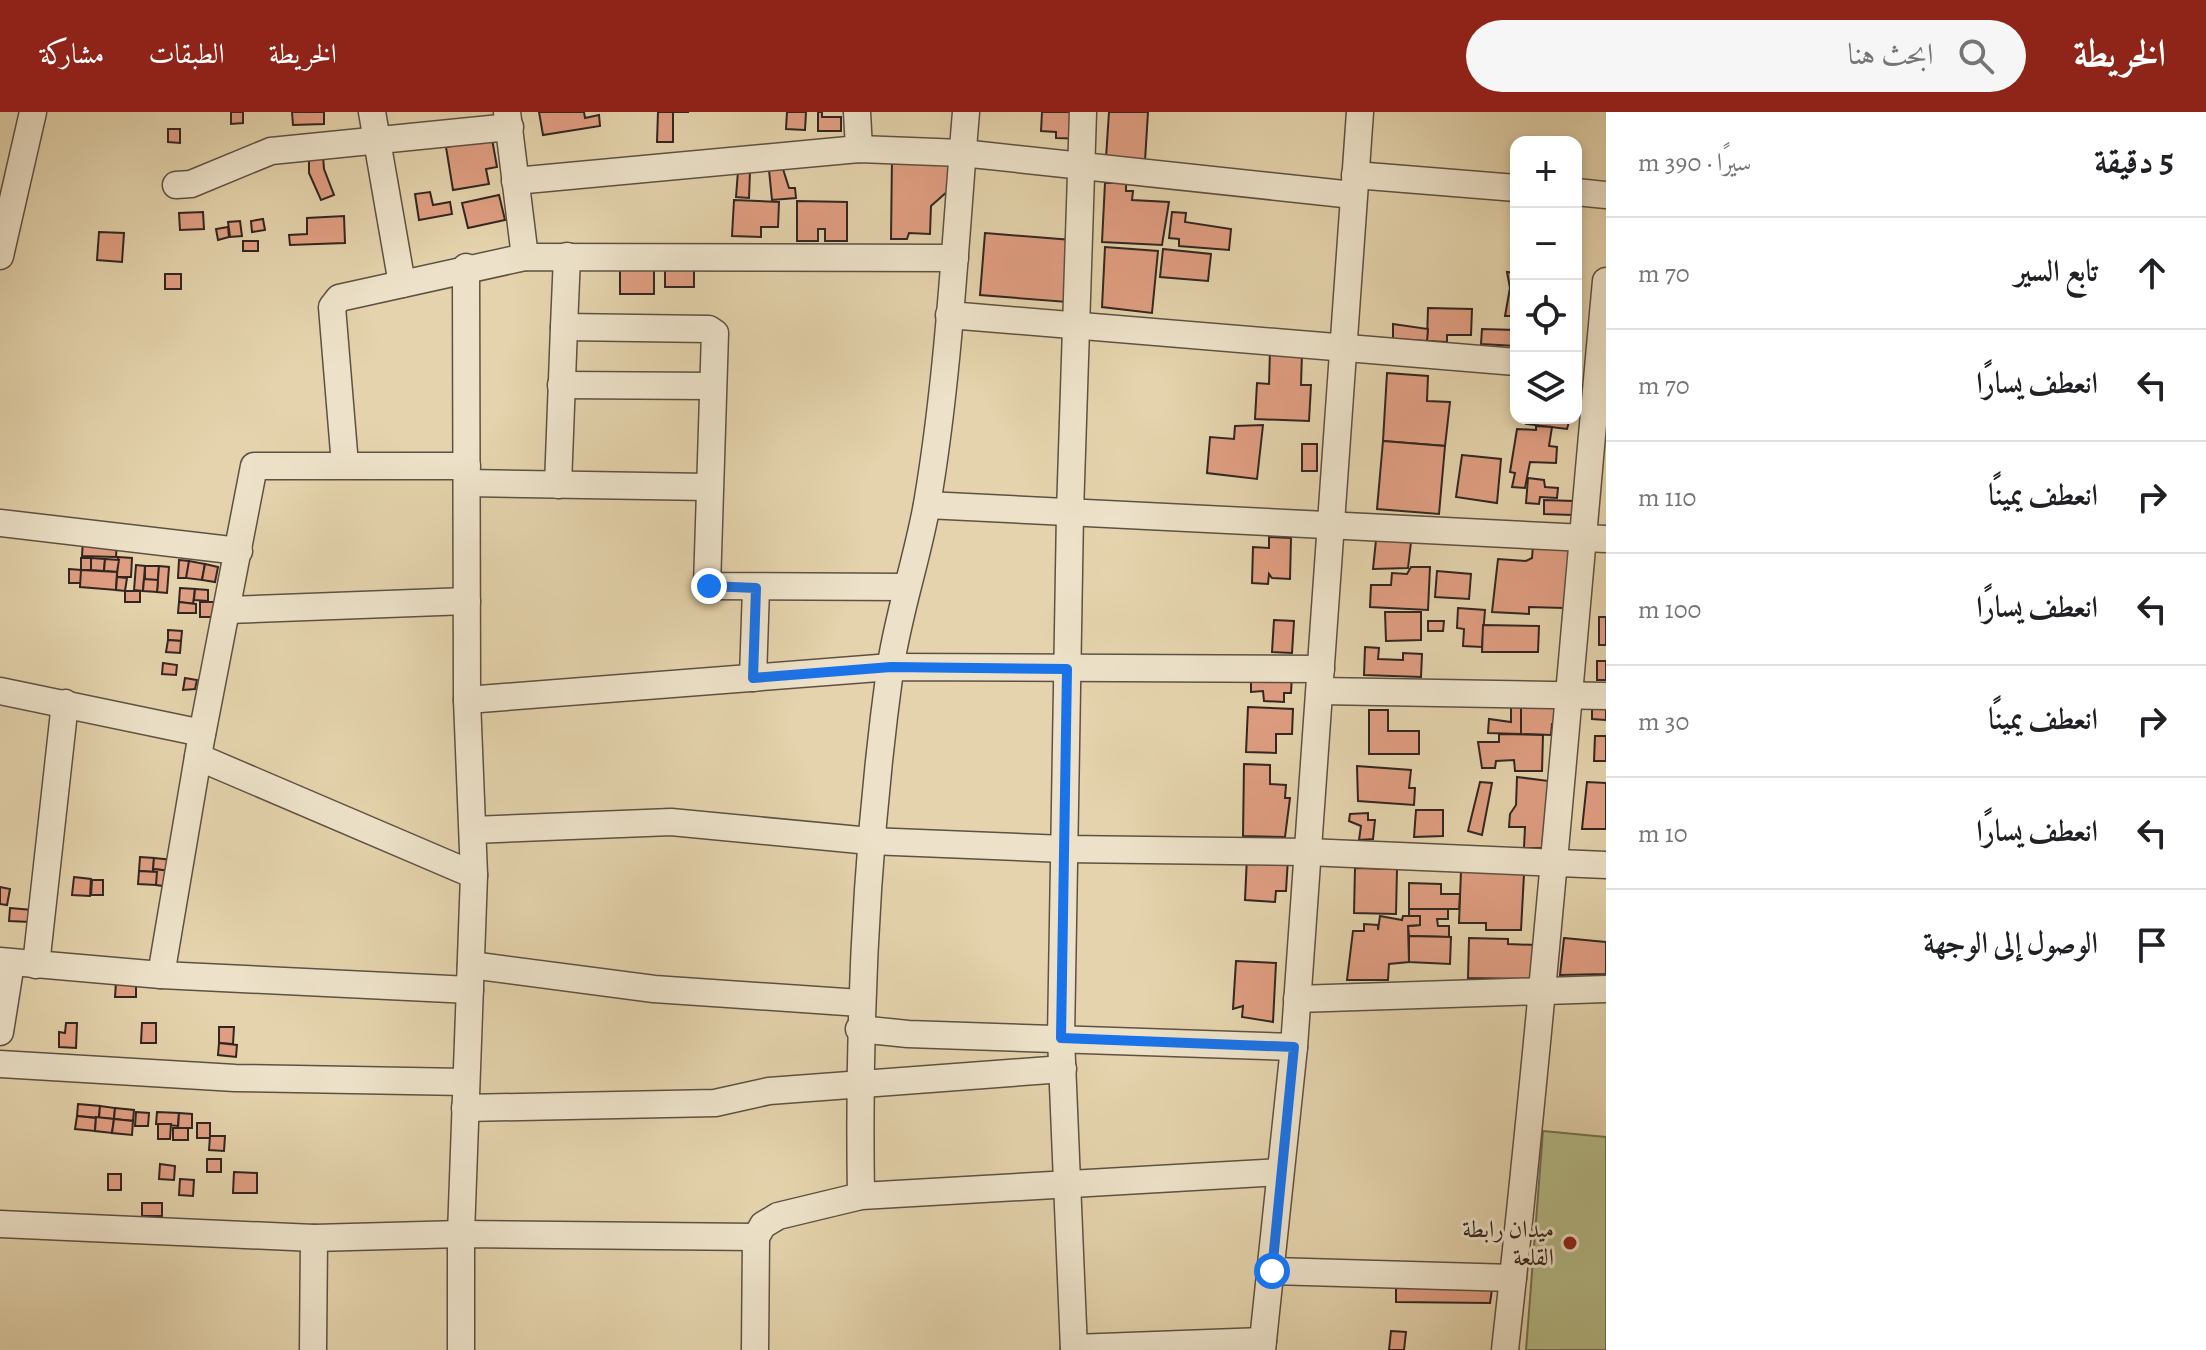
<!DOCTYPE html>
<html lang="ar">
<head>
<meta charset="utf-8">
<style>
  :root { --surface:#fff; --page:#f6f6f6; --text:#202124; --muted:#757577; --line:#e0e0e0; --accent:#8f2418 }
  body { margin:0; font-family:Alegreya,Amiri,serif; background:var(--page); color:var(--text); direction:rtl }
  .controls { position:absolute; right:24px; top:24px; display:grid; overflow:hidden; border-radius:16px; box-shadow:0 4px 12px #0003 }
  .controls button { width:72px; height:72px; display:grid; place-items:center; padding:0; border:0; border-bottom:2px solid var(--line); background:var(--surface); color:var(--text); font:40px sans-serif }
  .stop { position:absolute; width:24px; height:24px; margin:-18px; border:6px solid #1a73e8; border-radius:50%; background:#fff }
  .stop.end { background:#1a73e8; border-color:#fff; box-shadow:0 2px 8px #0008 }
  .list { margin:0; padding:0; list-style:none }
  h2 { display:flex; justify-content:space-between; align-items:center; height:104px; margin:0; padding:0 32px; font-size:34px }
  h2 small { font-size:26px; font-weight:400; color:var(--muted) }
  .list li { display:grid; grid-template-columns:52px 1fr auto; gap:24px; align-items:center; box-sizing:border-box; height:112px; padding:0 32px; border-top:2px solid var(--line) }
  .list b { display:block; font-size:30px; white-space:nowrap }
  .list em { font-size:26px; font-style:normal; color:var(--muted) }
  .icon { flex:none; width:44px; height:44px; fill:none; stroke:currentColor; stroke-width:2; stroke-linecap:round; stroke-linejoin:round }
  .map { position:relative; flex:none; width:1606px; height:1238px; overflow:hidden; direction:ltr }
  header { display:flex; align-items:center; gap:48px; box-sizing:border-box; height:112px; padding:0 40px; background:var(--accent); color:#fff }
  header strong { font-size:38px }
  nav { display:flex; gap:44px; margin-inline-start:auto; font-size:28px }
  .search { width:560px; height:72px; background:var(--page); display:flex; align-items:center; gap:20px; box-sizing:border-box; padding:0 28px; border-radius:44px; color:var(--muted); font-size:30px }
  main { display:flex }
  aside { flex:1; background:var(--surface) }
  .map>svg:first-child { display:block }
  .green { fill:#b5bc88; stroke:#747154; stroke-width:2 }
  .building { fill:#e09e82; stroke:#322621; stroke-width:2 }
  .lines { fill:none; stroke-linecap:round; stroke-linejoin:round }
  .minor-casing { stroke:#5e5144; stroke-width:29 }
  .minor { stroke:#ede2c9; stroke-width:26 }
  .route { stroke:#1a73e8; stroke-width:10 }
  .poi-dot { fill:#8f2418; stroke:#ede2c9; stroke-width:3 }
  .labels { text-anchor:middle; stroke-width:6; stroke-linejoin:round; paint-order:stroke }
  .poi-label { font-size:24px; fill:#322621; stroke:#ede2c9; text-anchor:end }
</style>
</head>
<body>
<header>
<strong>الخريطة</strong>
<div class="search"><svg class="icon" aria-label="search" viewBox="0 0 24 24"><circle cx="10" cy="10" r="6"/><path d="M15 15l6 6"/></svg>ابحث هنا</div>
<nav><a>الخريطة</a><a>الطبقات</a><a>مشاركة</a></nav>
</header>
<main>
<aside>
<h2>5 دقيقة<small>سيرًا · 390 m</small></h2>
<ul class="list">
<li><svg class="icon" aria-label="ahead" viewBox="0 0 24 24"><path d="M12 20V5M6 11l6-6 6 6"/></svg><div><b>تابع السير</b></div><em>70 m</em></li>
<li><svg class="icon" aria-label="left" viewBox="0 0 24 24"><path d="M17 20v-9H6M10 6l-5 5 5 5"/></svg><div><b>انعطف يسارًا</b></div><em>70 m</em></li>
<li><svg class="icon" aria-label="right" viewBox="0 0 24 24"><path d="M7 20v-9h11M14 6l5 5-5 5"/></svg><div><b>انعطف يمينًا</b></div><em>110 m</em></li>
<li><svg class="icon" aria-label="left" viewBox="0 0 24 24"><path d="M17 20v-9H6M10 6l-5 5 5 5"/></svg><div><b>انعطف يسارًا</b></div><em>100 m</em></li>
<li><svg class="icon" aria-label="right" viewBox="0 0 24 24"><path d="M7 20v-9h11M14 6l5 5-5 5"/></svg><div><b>انعطف يمينًا</b></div><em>30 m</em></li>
<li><svg class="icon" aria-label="left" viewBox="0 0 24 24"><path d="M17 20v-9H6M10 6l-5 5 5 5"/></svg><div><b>انعطف يسارًا</b></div><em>10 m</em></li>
<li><svg class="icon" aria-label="arrive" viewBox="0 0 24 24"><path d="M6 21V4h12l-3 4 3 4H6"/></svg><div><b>الوصول إلى الوجهة</b></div></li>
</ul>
</aside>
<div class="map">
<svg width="1606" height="1238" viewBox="0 0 1606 1238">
  <rect width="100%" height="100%" fill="#e4d3ac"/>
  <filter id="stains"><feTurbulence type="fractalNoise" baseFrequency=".0025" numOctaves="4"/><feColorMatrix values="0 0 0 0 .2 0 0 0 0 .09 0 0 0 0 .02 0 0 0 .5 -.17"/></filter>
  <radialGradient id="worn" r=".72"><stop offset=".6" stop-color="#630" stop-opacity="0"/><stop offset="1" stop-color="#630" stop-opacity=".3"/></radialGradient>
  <polygon class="green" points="1543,1019 1606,1025 1606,1238 1526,1238"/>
  <g class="building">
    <polygon points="231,0 243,0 243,11 231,12"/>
    <polygon points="292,0 324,0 324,12 293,13"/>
    <polygon points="539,0 584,0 585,6 599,3 600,14 543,23"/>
    <polygon points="658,0 689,0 673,0 673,30 657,30"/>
    <polygon points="787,0 806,0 805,18 786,17"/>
    <polygon points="818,0 822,0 822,5 841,5 841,19 818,19"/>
    <polygon points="1042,0 1089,0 1088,27 1056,26 1056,20 1041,19"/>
    <polygon points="1109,0 1148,0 1145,49 1106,46"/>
    <polygon points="168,17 180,17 180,31 168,30"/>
    <polygon points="492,27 497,55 486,57 489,72 453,78 446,35"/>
    <polygon points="892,43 965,49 949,78 931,94 930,122 909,121 907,127 891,127"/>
    <polygon points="309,44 323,44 324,57 334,83 321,88 309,61"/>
    <polygon points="783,57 789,76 795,76 796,86 772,88 769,58"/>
    <polygon points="738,59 750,59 749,86 736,85"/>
    <polygon points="1105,71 1126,71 1126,79 1133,79 1132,88 1169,90 1162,133 1102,130"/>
    <polygon points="430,80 433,93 450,90 452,102 419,108 415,82"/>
    <polygon points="499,83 505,108 468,116 462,91"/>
    <polygon points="734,88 779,90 778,115 761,115 761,125 732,124"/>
    <polygon points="797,89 847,90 847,129 825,129 825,117 818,117 818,129 797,129"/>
    <polygon points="203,100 204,117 180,118 179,101"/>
    <polygon points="1172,100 1186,101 1185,110 1231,117 1229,138 1179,134 1179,127 1169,126"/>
    <polygon points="344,104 345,131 290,133 289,123 307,122 307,106"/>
    <polygon points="263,107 265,118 252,120 251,109"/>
    <polygon points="240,109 242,124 230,125 228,110"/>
    <polygon points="228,115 229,125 218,128 216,117"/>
    <polygon points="99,120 124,121 122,150 97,148"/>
    <polygon points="985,121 1072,128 1067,190 980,183"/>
    <rect x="243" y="129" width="15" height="10"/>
    <polygon points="1105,135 1158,139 1152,201 1102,195"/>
    <polygon points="1163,137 1211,142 1208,169 1160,165"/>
    <polygon points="694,147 694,175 665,175 665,148"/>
    <rect x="620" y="150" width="34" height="32"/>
    <polygon points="1507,160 1516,161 1516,204 1505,204 1510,176"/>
    <rect x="165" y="162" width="16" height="15"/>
    <polygon points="1428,196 1472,197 1471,223 1447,223 1447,230 1427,229"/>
    <polygon points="1393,212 1428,217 1427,229 1393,227"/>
    <polygon points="1482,217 1516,218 1516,234 1481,232"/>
    <polygon points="1270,238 1302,240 1301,273 1311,273 1309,309 1255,307 1257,271 1269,272"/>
    <polygon points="1387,261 1428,264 1427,289 1450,290 1445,334 1383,329"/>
    <polygon points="1576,283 1586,284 1584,305 1576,304"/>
    <polygon points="1527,306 1570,306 1567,317 1526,312"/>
    <polygon points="1263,313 1257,367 1207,361 1210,325 1234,327 1235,314"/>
    <polygon points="1536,314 1552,315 1549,334 1557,335 1556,351 1530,350 1525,376 1512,375 1515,361 1510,360 1517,317 1536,318"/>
    <polygon points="1383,329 1445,334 1439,402 1377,397"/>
    <rect x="1302" y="332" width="15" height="27"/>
    <polygon points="1462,343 1501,347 1497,391 1456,385"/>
    <polygon points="1528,366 1544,368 1545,375 1558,376 1557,386 1540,385 1539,392 1526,391"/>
    <polygon points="1544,388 1573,389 1573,403 1544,402"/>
    <polygon points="1269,425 1291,426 1290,467 1272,466 1269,462 1268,472 1252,471 1253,435 1269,436"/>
    <polygon points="83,427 117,429 116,445 82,444"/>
    <polygon points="1376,428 1411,430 1408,456 1373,457"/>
    <polygon points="1533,433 1571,435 1564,496 1529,495 1529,502 1492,500 1498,447 1526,449 1532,446"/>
    <polygon points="118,445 132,446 131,465 117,465"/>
    <rect x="81" y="446" width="10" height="12"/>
    <polygon points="91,446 105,447 104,459 91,458"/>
    <polygon points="105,447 119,448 117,460 104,459"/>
    <polygon points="179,448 189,449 188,466 178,466"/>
    <polygon points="189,449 205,452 202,468 186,466"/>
    <polygon points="205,452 218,455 215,470 202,468"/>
    <polygon points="136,453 145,454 143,479 134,478"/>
    <polygon points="145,454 159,454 158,468 145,468"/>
    <polygon points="159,454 169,455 167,481 157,480"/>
    <polygon points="1411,455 1430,455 1428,498 1370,495 1371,473 1391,473 1392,461 1407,462"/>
    <polygon points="69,457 81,458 81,471 69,471"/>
    <polygon points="81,458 117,460 116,478 80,475"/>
    <polygon points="1437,459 1471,462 1469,487 1435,485"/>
    <polygon points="117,465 127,466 125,479 116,478"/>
    <polygon points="144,467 158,468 157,480 143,479"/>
    <polygon points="180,476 195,477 193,492 179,490"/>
    <polygon points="195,477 208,478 208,489 194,488"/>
    <rect x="125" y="479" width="15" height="11"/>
    <polygon points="179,490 196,492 196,501 178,501"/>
    <rect x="200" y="490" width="14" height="15"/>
    <polygon points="1458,496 1485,498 1482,535 1463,534 1464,517 1457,516"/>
    <polygon points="1385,500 1421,500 1421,528 1386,529"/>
    <rect x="1599" y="505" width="7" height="28"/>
    <polygon points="1274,508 1294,509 1292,541 1272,540"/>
    <polygon points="1428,509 1444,509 1443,519 1428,519"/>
    <polygon points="1483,513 1539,514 1538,540 1482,540"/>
    <polygon points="168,518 182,519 181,529 168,528"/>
    <polygon points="168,528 181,529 180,541 166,540"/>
    <polygon points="1365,535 1379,536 1378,547 1403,548 1403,541 1422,542 1421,565 1364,563"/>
    <rect x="1597" y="549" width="9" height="19"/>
    <polygon points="163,551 177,553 176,563 162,562"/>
    <polygon points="1292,563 1291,581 1284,581 1284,590 1264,589 1263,579 1251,580 1251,566"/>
    <polygon points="185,566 197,568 195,577 183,578"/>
    <polygon points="1521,590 1560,591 1560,612 1552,612 1551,623 1521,622"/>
    <polygon points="1511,593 1521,594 1521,622 1488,621 1489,607 1511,610"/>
    <polygon points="1592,593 1606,593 1606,608 1592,607"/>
    <polygon points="1248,595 1293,597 1292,622 1276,622 1276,641 1246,640"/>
    <polygon points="1369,598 1388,598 1388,619 1419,619 1419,642 1369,642"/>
    <polygon points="1499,622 1543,623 1542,659 1515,659 1514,648 1496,649 1495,656 1482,656 1478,630 1499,630"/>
    <polygon points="1595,624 1606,624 1606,649 1594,649"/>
    <polygon points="1244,652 1270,653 1270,672 1286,673 1285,686 1290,686 1285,725 1243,724"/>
    <polygon points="1357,654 1411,658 1409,676 1415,676 1414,693 1358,689"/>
    <polygon points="1517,665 1549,669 1542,736 1524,736 1525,715 1509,715 1510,702 1516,693"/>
    <polygon points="1480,670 1492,671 1482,723 1468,719"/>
    <polygon points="1587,670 1606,671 1606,717 1582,717"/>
    <polygon points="1416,698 1443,698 1443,724 1414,725"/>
    <polygon points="1368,701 1368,708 1375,708 1373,727 1359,728 1361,714 1349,709 1350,702"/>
    <polygon points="1247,744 1288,746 1286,779 1276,779 1275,790 1245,788"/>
    <polygon points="140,745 154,746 153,760 139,759"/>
    <polygon points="154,746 173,748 171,759 153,757"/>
    <polygon points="1355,756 1397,757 1396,802 1354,801"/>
    <polygon points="153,757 171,759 170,775 156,773"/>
    <polygon points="139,759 157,760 156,773 138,772"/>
    <polygon points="1461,759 1524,762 1521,818 1486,818 1486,811 1459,811"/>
    <polygon points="74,765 91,767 90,784 72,783"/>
    <polygon points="92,768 103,768 103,783 91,783"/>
    <polygon points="1409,771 1441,772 1441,782 1460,782 1459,797 1409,797"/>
    <polygon points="0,775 10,777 7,793 0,792"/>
    <polygon points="10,796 32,798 30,810 9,809"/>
    <polygon points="1409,797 1448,797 1448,807 1437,807 1438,814 1449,814 1449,825 1409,824 1408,814 1420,813 1420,804 1409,804"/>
    <polygon points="1380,804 1402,808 1403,804 1420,804 1420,813 1408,814 1409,850 1389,852 1388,868 1347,868 1353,819 1364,819 1364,812 1378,813 1378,818"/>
    <polygon points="1409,824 1451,825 1450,852 1409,850"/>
    <polygon points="1469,826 1508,827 1508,832 1535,833 1534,867 1468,866"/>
    <polygon points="1564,826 1606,830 1606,862 1560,863"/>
    <polygon points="1236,849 1276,851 1273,910 1242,905 1243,894 1233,897"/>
    <polygon points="116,870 136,870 136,885 115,885"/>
    <polygon points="66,911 77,911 76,936 59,935 59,920 65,921"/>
    <polygon points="142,911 156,911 156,931 141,931"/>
    <polygon points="219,915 234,915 233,932 219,931"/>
    <polygon points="219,931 237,933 236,945 218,943"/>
    <polygon points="78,992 100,994 99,1006 77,1004"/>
    <polygon points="100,994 115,996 114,1007 99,1006"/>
    <polygon points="115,996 134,998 133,1009 114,1007"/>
    <polygon points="136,1000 149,1001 148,1014 135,1014"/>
    <polygon points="157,1000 179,1001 178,1014 156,1012"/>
    <polygon points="179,1001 192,1002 192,1016 178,1016"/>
    <polygon points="77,1004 96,1006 95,1019 75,1017"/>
    <polygon points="96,1005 114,1007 112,1021 95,1019"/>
    <polygon points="114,1007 133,1009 132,1023 112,1021"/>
    <rect x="197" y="1011" width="13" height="15"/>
    <polygon points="158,1012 171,1012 170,1027 158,1027"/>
    <rect x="173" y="1016" width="15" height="12"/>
    <polygon points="210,1024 225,1024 224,1039 209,1038"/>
    <rect x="207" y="1047" width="14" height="13"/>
    <polygon points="160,1052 175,1054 174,1068 159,1067"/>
    <polygon points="234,1060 257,1061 257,1081 233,1081"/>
    <rect x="108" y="1062" width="13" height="16"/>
    <polygon points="180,1067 194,1068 193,1084 179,1083"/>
    <rect x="142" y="1091" width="20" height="13"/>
    <polygon points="1396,1172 1492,1177 1490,1191 1396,1190"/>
    <polygon points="1391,1219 1406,1220 1404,1238 1389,1238"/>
  </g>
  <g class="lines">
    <g class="minor-casing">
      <g id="minor">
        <polyline points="372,0 402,172"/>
        <polyline points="507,0 525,145"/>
        <polyline points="857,0 859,37"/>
        <polyline points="1355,63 1516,76"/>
        <polyline points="515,69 859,37 962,41 1353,83"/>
        <polyline points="176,73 191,72 271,39 510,15"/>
        <polyline points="1576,80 1606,83"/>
        <polyline points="0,144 33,0"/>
        <polyline points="567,144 564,215 709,217 715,221 707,474 907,475"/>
        <polyline points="949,203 1516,250"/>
        <polyline points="561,273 712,274"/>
        <polyline points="345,353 332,195 339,186 525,145 955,146"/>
        <polyline points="468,371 708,375"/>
        <polyline points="558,373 564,215"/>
        <polyline points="927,393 1606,427"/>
        <polyline points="0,411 239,439"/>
        <polyline points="228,498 467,489"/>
        <polyline points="753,566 756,476"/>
        <polyline points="0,579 202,621"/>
        <polyline points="1320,579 1606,584"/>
        <polyline points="467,588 891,555 1321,557"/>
        <polyline points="198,645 474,763"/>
        <polyline points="473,718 671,710 870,729 1064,737 1307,740 1606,753"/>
        <polyline points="0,849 161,863 470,878"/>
        <polyline points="36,853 65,591"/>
        <polyline points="471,853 654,877 860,891"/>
        <polyline points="161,863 200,633 254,354 467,354"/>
        <polyline points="1297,887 1606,877"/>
        <polyline points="859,917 908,922 1294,935"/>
        <polyline points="0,920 11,851"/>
        <polyline points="0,952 235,966 465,970"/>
        <polyline points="465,996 715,991 769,979 1063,957"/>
        <path d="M861,1084C858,907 866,734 890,558C898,502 917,448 927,392C949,263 955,130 966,0"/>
        <polyline points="0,1112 314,1126 461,1122 756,1125"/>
        <polyline points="1272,1159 1513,1166"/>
        <polyline points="1074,1236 1263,1229"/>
        <polyline points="313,1238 314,1126"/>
        <polyline points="461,1238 461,1122 474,763 467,588 466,155"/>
        <polyline points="755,1238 756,1125 763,1113 778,1104 861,1084 1280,1060"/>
        <polyline points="1074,1238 1061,926 1070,401 1083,0"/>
        <polyline points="1262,1238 1294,935 1360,0"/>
        <path d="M1505,1238C1545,882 1573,526 1606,169"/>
      </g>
    </g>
    <use href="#minor" class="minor"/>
  </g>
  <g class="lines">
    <polyline class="route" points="709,474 756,476 753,566 891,555 1067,557 1061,926 1294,935 1272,1159"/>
  </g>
  <circle class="poi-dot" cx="1570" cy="1131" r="8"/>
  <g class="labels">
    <g class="poi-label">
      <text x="1554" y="1125">ميدان رابطة<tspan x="1554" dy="28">القلعة</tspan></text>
    </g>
  </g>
  <rect width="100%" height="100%" filter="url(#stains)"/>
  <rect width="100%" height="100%" fill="url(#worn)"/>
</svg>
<div class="controls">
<button>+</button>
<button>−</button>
<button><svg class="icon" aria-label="locate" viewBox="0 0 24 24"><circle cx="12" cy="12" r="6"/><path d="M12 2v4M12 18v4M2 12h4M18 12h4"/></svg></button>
<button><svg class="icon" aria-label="layers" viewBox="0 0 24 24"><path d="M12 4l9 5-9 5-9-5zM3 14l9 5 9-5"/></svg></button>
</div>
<div class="stop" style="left:1272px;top:1159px"></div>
<div class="stop end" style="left:709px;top:474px"></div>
</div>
</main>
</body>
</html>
